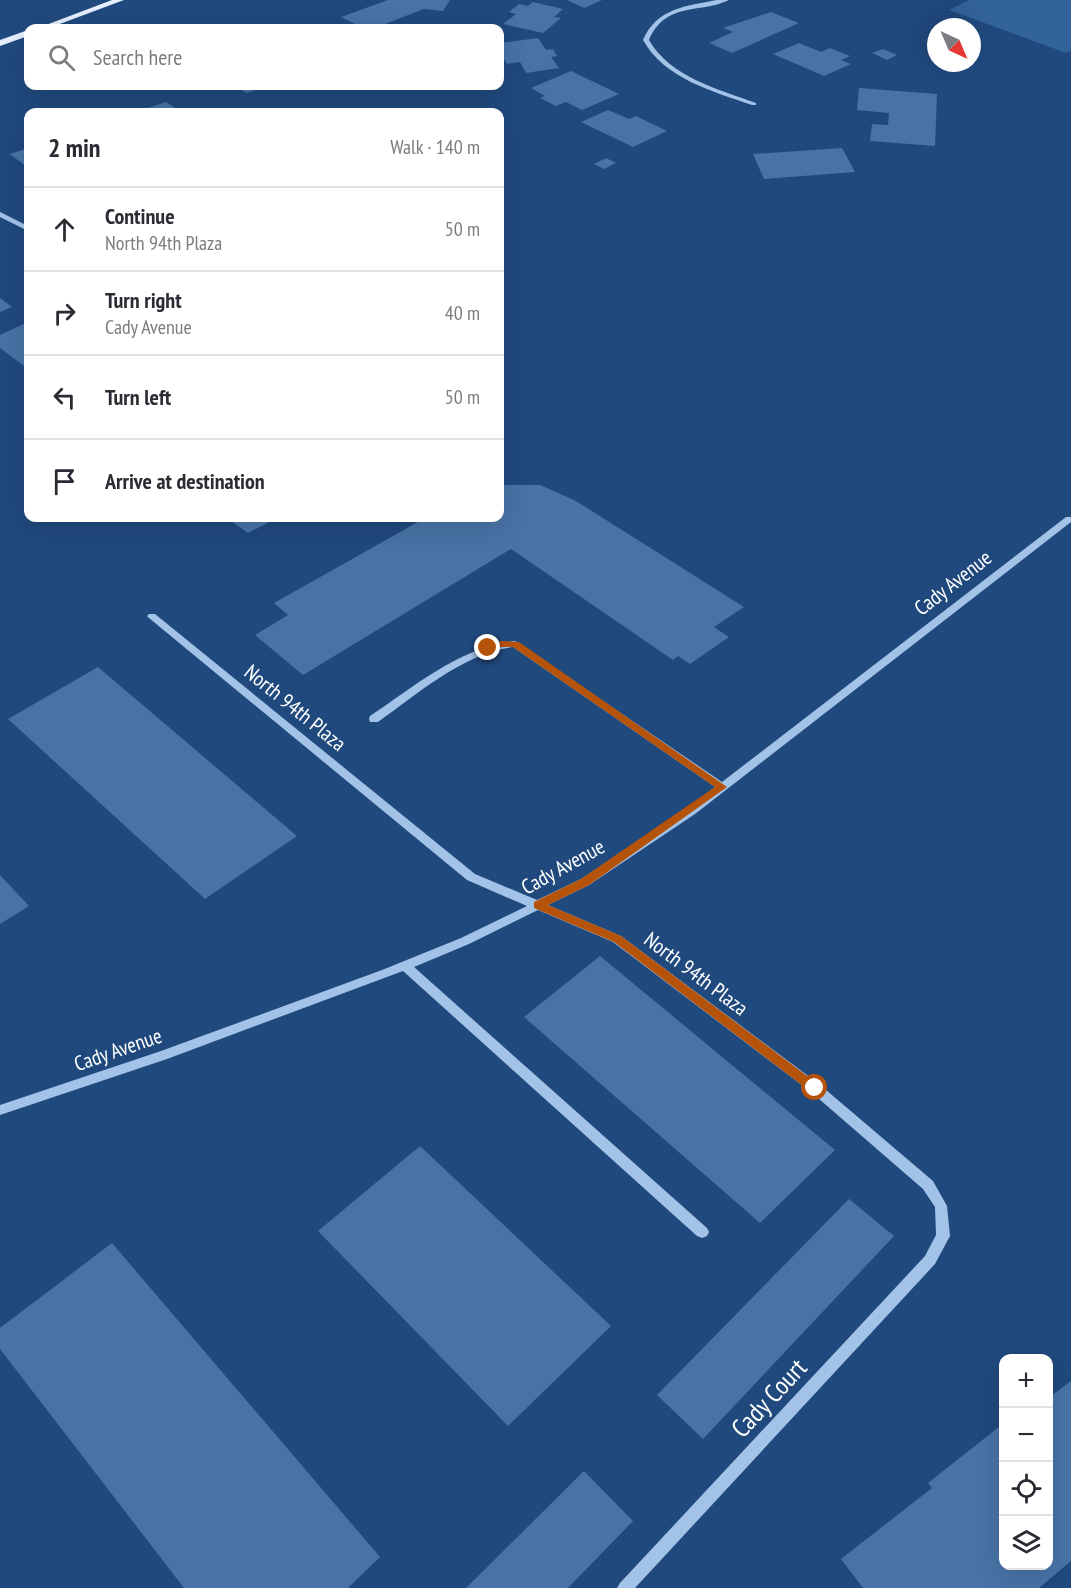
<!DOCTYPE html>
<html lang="en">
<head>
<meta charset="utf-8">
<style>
  :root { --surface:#fff; --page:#f7f7f7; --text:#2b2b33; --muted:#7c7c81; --line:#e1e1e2 }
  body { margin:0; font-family:"PT Sans Narrow",sans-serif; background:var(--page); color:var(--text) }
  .controls { position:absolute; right:18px; bottom:18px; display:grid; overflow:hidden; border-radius:12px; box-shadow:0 6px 24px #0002 }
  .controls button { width:54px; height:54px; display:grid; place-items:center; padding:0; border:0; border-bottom:2px solid var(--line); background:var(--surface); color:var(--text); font:30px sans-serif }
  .compass { position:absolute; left:927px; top:18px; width:54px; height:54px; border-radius:50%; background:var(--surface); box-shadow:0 6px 24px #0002; rotate:136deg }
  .stop { position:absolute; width:18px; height:18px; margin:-14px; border:4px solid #b45309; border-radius:50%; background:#fff }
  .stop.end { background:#b45309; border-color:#fff; box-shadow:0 2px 6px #0008 }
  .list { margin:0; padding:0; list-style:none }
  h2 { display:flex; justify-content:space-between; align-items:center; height:78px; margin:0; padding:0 24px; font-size:26px }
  h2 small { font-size:20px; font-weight:400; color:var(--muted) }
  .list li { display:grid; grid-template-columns:39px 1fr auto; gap:18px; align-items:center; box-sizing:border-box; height:84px; padding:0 24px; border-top:2px solid var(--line) }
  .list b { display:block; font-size:22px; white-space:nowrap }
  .list p { margin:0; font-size:20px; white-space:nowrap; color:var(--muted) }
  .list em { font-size:20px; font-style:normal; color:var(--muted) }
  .icon { flex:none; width:33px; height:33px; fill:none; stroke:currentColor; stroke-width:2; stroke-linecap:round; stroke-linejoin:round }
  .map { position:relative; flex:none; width:1071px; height:1588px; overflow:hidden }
  .search { position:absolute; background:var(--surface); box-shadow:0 6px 24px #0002; left:24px; top:24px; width:480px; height:66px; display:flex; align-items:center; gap:15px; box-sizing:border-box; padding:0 21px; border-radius:12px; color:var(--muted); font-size:22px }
  .panel { position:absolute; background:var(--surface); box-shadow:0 6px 24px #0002; left:24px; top:108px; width:480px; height:414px; border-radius:12px }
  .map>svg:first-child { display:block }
  .green { fill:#33639b }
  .building { fill:#4873a6 }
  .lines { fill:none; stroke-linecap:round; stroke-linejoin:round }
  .minor { fill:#a3c2e7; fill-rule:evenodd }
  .major { fill:#e4eefd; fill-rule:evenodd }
  .route { fill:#b45309 }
  .labels { text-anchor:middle; stroke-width:4.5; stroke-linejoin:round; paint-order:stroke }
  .street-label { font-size:21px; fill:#fff; stroke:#20497d }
  .near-street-label { font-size:26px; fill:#fff; stroke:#20497d }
</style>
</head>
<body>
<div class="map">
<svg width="1071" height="1588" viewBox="0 0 1071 1588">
  <rect width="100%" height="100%" fill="#20497d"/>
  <polygon class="green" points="969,0 1071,0 1071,50 1066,53 949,10"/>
  <g class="building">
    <polygon points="388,0 450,0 443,11 424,9 385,24 389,27 384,28 363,28 341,17"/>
    <polygon points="567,0 602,0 584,8"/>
    <polygon points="533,2 563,9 554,17 561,18 543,33 503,24 516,14 509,12 519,4 528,6"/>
    <polygon points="771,12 799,23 732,53 709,43 733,32 723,28"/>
    <polygon points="538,38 546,50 553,49 557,56 551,57 559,68 526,73 520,62 507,64 500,53 500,43"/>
    <polygon points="799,43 821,52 830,48 850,56 841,60 851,64 824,76 773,54"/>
    <polygon points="883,49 897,55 887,60 872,53"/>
    <polygon points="571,71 619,94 582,110 566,102 556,106 540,98 545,96 531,88"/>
    <polygon points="234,86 265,86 247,93"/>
    <polygon points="859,88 937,94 935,146 870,141 872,124 888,125 889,113 857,110"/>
    <polygon points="166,102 182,112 136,112"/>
    <polygon points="608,110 629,119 636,116 667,131 633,147 581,122"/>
    <polygon points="28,148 28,168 10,154"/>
    <polygon points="842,148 855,172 764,179 753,154"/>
    <polygon points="606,158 616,163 604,169 594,164"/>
    <polygon points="0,298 12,307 0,312"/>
    <polygon points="28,322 28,369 0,348 0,335"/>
    <polygon points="500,485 540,485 576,501 744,607 714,627 729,637 690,664 678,656 673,660 511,549 303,675 255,635 288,615 274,603 425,518 500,518"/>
    <polygon points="227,518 277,518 248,533"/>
    <polygon points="98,667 297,836 205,899 8,719"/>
    <polygon points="0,875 29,906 0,924"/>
    <polygon points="600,956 835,1150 760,1223 524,1017"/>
    <polygon points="420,1146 611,1326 508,1426 318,1231"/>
    <polygon points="849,1199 894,1236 703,1439 657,1395"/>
    <polygon points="112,1243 380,1557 348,1588 184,1588 0,1349 0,1328"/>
    <polygon points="1071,1381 1071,1561 1039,1588 863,1588 841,1559 932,1488 928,1483 1004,1423 1004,1566 1048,1566 1048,1398"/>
    <polygon points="584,1471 633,1521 568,1588 466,1588"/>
  </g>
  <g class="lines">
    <g class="minor">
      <path d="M717,0H729C700,14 666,1 649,40C670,77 718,89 756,103V105H752C712,91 665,79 643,40C657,8 686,6 717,0Z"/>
      <polygon points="0,212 28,226 28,231 0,217"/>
      <path d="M1066,517H1071V522L695,814L589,885L548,905L621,936L819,1084L933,1181L947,1206L950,1236L935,1264L635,1588H617L620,1583L925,1256L936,1235L935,1207L923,1189L811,1092L613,942L538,910L469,944L414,967L707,1228L709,1232L707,1236L702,1238L697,1236L403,971L167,1059L0,1115V1105L161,1051L382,970L461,938L527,906L467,880L149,618L147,616L149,614H155L475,874L537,900L581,879L687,808L715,787L513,647C462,654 419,693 378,722H370L369,719L370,716C415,686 460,647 515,641L722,782Z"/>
    </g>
    <g class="major">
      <polygon points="112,0 124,0 49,28 38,28"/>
      <polygon points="28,30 28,36 0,46 0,40"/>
    </g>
  </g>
  <polygon class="route" points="501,641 519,642 727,787 589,885 548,905 621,936 819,1085 819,1092 811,1092 614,942 534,908 534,902 581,879 715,787 513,647 502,647 488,651 483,648"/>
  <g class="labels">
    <g class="street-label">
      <text transform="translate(953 583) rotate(-38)" y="7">Cady Avenue</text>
      <text transform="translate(295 708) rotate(39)" y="7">North 94th Plaza</text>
      <text transform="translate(563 867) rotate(-29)" y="7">Cady Avenue</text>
      <text transform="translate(696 974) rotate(37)" y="7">North 94th Plaza</text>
      <text transform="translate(118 1050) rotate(-19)" y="7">Cady Avenue</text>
    </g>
    <g class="near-street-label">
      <text transform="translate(769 1398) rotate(-47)" y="9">Cady Court</text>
    </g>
  </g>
</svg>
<div class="controls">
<button>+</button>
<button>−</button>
<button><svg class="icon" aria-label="locate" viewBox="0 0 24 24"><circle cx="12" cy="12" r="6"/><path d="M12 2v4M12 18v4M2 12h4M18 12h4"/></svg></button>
<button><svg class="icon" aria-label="layers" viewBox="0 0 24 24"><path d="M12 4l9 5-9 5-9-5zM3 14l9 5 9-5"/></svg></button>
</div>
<svg class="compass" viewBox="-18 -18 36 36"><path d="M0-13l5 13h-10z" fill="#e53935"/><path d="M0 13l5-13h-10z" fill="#7c7c81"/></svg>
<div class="stop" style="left:815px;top:1088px"></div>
<div class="stop end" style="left:488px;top:648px"></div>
<div class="search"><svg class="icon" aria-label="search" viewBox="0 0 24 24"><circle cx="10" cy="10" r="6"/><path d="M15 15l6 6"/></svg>Search here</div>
<section class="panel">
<h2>2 min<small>Walk · 140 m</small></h2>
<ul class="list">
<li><svg class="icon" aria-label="ahead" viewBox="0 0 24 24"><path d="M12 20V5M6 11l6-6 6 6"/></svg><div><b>Continue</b><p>North 94th Plaza</p></div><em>50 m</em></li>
<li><svg class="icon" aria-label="right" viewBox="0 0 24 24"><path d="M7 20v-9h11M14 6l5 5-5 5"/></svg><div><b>Turn right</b><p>Cady Avenue</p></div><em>40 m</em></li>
<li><svg class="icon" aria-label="left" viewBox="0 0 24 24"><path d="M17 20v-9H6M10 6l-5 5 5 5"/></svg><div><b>Turn left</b></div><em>50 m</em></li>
<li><svg class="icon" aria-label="arrive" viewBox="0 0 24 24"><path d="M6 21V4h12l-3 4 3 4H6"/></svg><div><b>Arrive at destination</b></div></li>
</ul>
</section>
</div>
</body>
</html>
